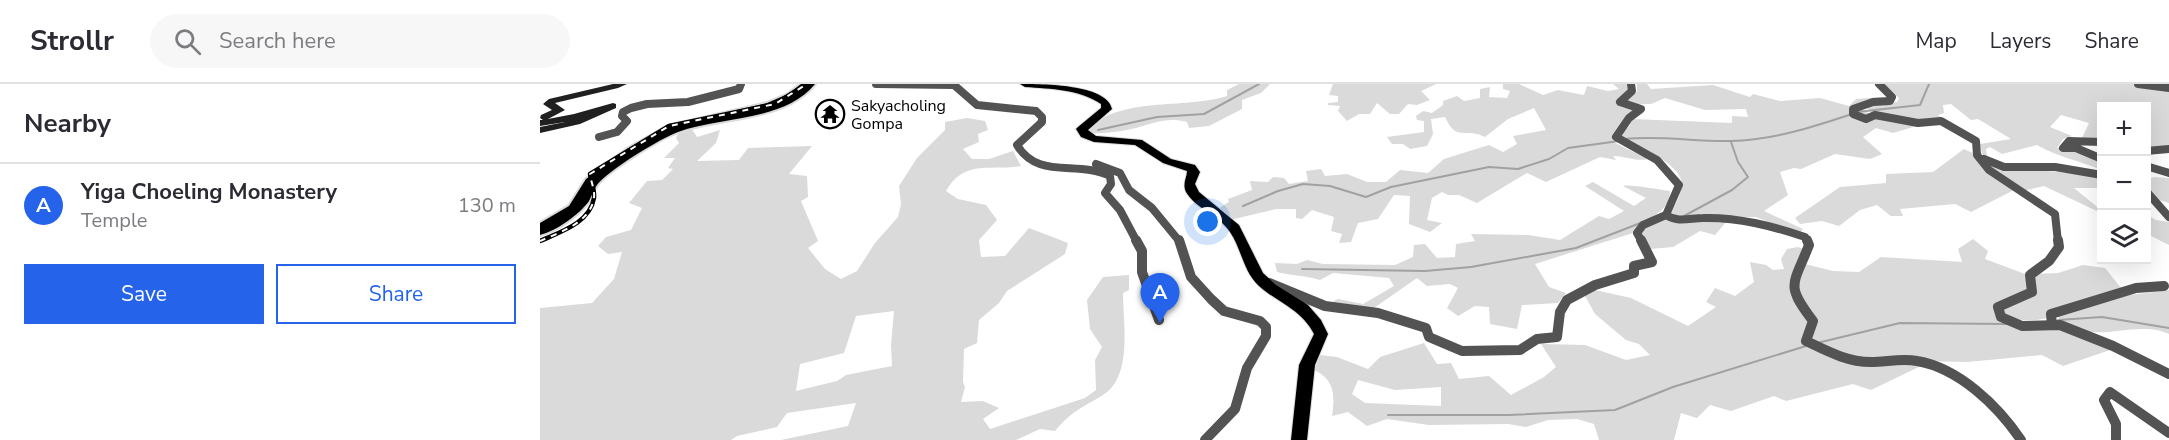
<!DOCTYPE html>
<html lang="en">
<head>
<meta charset="utf-8">
<style>
  :root { --surface:#fff; --page:#f7f7f7; --text:#2b2b33; --muted:#7c7c81; --line:#e1e1e2; --accent:#2563eb }
  body { margin:0; font-family:"Nunito Sans",sans-serif; background:var(--page); color:var(--text) }
  .controls { position:absolute; right:18px; top:18px; display:grid; overflow:hidden; border-radius:0px; box-shadow:0 6px 24px #0002 }
  .controls button { width:54px; height:54px; display:grid; place-items:center; padding:0; border:0; border-bottom:2px solid var(--line); background:var(--surface); color:var(--text); font:30px sans-serif }
  .you { position:absolute; left:668px; top:138px; width:21px; height:21px; margin:-15px; border:4px solid #fff; border-radius:50%; background:#1a73e8; box-shadow:0 0 0 9px #1a73e833 }
  .badge { display:grid; place-items:center; width:39px; height:39px; border-radius:50%; background:var(--accent); color:#fff; font-size:20px; font-weight:700 }
  .pin { position:absolute; translate:-50% -50px; filter:drop-shadow(0 2px 3px #0008) }
  .pin::after { content:''; position:absolute; top:32px; width:21px; height:18px; background:inherit; clip-path:polygon(0 0,100% 0,50% 100%) }
  .list { margin:0; padding:0; list-style:none }
  h2 { display:flex; justify-content:space-between; align-items:center; height:78px; margin:0; padding:0 24px; font-size:26px }
  h2 small { font-size:20px; font-weight:400; color:var(--muted) }
  .list li { display:grid; grid-template-columns:39px 1fr auto; gap:18px; align-items:center; box-sizing:border-box; height:84px; padding:0 24px; border-top:2px solid var(--line) }
  .list b { display:block; font-size:22px; white-space:nowrap }
  .list p { margin:0; font-size:20px; white-space:nowrap; color:var(--muted) }
  .list em { font-size:20px; font-style:normal; color:var(--muted) }
  .actions { display:flex; gap:12px; padding:18px 24px }
  .actions a { flex:1; padding:14px 0; border:2px solid var(--accent); border-radius:0px; text-align:center; font-size:21px; color:var(--accent) }
  .actions .main { background:var(--accent); color:#fff }
  .icon { flex:none; width:33px; height:33px; fill:none; stroke:currentColor; stroke-width:2; stroke-linecap:round; stroke-linejoin:round }
  .map { position:relative; flex:none; width:1629px; height:356px; overflow:hidden }
  header { display:flex; align-items:center; gap:36px; box-sizing:border-box; height:84px; padding:0 30px; background:var(--surface); border-bottom:2px solid var(--line) }
  header strong { font-size:28px }
  nav { display:flex; gap:33px; margin-inline-start:auto; font-size:21px }
  .search { width:420px; height:54px; background:var(--page); display:flex; align-items:center; gap:15px; box-sizing:border-box; padding:0 21px; border-radius:33px; color:var(--muted); font-size:22px }
  main { display:flex }
  aside { flex:1; background:var(--surface) }
  .map>svg:first-child { display:block }
  .green { fill:#dadada; fill-rule:evenodd }
  .lines { fill:none; stroke-linecap:round; stroke-linejoin:round }
  .stream { stroke:#a1a1a1; stroke-width:2 }
  .primary-casing { stroke:#dbdbdb; stroke-width:2 }
  .highway-casing { stroke:#dbdbdb; stroke-width:4 }
  .street-far1 { stroke:#535353; stroke-width:8 }
  .street { stroke:#535353; stroke-width:10 }
  .secondary { fill:#202020; fill-rule:evenodd }
  .primary { fill:#000; fill-rule:evenodd }
  .highway { fill:#000; fill-rule:evenodd }
  .rail-casing { stroke:#000; stroke-width:4.5 }
  .rail { stroke:#fff; stroke-width:2; stroke-dasharray:6; stroke-linecap:butt }
  .labels { text-anchor:middle; stroke-width:4.5; stroke-linejoin:round; paint-order:stroke }
  .poi-label { font-size:16px; fill:#000; stroke:#fff; text-anchor:start }
</style>
</head>
<body>
<header>
<strong>Strollr</strong>
<div class="search"><svg class="icon" aria-label="search" viewBox="0 0 24 24"><circle cx="10" cy="10" r="6"/><path d="M15 15l6 6"/></svg>Search here</div>
<nav><a>Map</a><a>Layers</a><a>Share</a></nav>
</header>
<main>
<aside>
<h2>Nearby<small></small></h2>
<ul class="list">
<li><span class="badge">A</span><div><b>Yiga Choeling Monastery</b><p>Temple</p></div><em>130 m</em></li>
</ul>
<div class="actions"><a class="main">Save</a><a>Share</a></div>
</aside>
<div class="map">
<svg width="1629" height="356" viewBox="0 0 1629 356">
  <rect width="100%" height="100%" fill="#fff"/>
  <g class="green">
    <path d="M699,0H730L721,9L702,16V25L669,42L649,44L647,38C627,33 615,39 596,44C581,48 563,49 548,50L545,47C581,11 643,26 687,12V6Z"/>
    <polygon points="793,0 896,0 881,7 890,16 877,21 868,20 859,30 850,30 837,19 830,30 819,30 807,37 798,27 800,22 788,21 788,19 798,18 798,12 789,11"/>
    <path d="M963,0H979L1003,11L1018,6L1044,11L1047,2L1068,7L1079,5L1073,0H1089L1091,3L1077,16V19L1096,25L1074,53L1073,58L1108,75C1096,78 1085,72 1073,72L1076,76L1060,73L1006,98L987,89L937,119L919,111H908L902,108L892,114L887,136L902,139L890,148L869,140L870,112L854,111L838,135L818,139L811,158L799,159L802,150L791,147L794,133L772,126L762,135L756,134V125H736L690,136L676,126L689,118L688,115L712,106L710,97L728,98L733,93L744,94L749,100L768,97L766,87L781,85L785,92L807,90L827,98H846L860,86L888,89L904,75L949,61L963,68L977,60L973,52L1006,46L994,24L968,35L945,53C926,43 917,59 905,33L891,35L893,50L887,62L870,65L863,60H852L847,53L884,48V37L877,36L876,32L883,27L892,29L903,21V17L917,12L924,17L940,14V5L950,3L949,13L967,14L970,7L963,5Z"/>
    <path d="M1097,0H1107L1111,5L1173,1L1210,13L1213,10L1240,17L1280,14L1309,22L1316,15L1341,13L1343,15L1320,24L1333,32L1380,41L1353,49L1336,44L1323,53L1342,70L1330,75L1295,70L1261,85L1254,84L1240,88L1248,111L1224,127L1263,145L1259,150L1216,133L1146,134L1131,131C1134,121 1142,111 1142,100C1141,79 1095,61 1079,52L1090,41L1092,35L1192,39V32L1208,33L1206,25L1165,26L1125,14L1111,20H1096L1085,17L1097,8Z"/>
    <path d="M1344,0H1593L1629,6V63L1607,64L1606,22H1562L1561,56L1542,54L1549,39L1521,31L1510,43L1532,52L1523,55L1517,64L1536,66L1561,77V86C1538,76 1520,74 1497,61L1462,70L1450,63L1446,65L1447,72L1454,76L1442,70L1440,60L1471,55L1438,35L1431,36L1411,20L1403,21L1404,29L1398,31L1402,35L1388,37L1331,28L1325,22L1357,18L1359,14Z"/>
    <path d="M427,34L445,37L448,46L438,50L439,58L423,65L432,75H449L473,67L481,82C449,87 424,75 406,107L418,115L446,121L457,136L439,156L441,173L465,172L489,144L528,159L525,170L467,207L459,219L439,236L437,259L424,265L423,298L425,303L421,318L443,317L459,324L443,335L450,345L545,314L556,306L555,276L562,263L550,245L547,216L563,193L589,191V206L583,209C583,239 593,292 563,311C540,325 533,326 515,347L500,345L476,356H241L308,342L316,319L247,329L237,343L197,352L191,356H0V224L52,219L74,195L82,168L68,170L58,162L66,153L91,146L102,124L89,119L107,97L122,96L133,85L128,84L135,74H124L139,59L136,54L141,44L150,42L157,53L180,46L176,59L157,77L199,76L208,64L272,62L249,90L267,92L268,113L261,117L278,157L268,164L285,185L301,195L317,187L335,159L358,133L361,120L359,102L377,74L405,46V38ZM354,227L351,261L352,282L306,291L297,297L256,307L260,280L304,269L316,232Z"/>
    <polygon points="1424,65 1435,70 1474,106 1431,128 1415,120 1360,125 1363,132 1351,132 1337,121 1320,126 1299,142 1282,137 1260,140 1255,134 1300,103 1346,99 1346,90 1393,88"/>
    <polygon points="1446,81 1561,92 1561,104 1534,104 1561,126 1561,129 1504,102 1483,107"/>
    <polygon points="1615,93 1629,94 1629,119 1616,115 1607,104 1606,95"/>
    <path d="M1053,98L1094,122L1106,114L1083,102C1090,100 1120,106 1130,107C1130,130 1105,133 1093,149L995,180L1009,203L1026,209L1018,219L982,221L977,245L950,240L949,223L935,222L918,232L907,224L918,204L910,200L887,202L877,194L831,226L791,219L798,215L823,220L854,202L849,194L793,189L780,196C765,191 752,192 737,188L735,179L757,180L767,176L783,180L855,181L873,173L874,161L885,160L897,174L915,173L916,160L935,157L931,150L988,151L1020,156L1059,132L1069,135L1084,127L1045,102Z"/>
    <polygon points="1607,131 1616,136 1629,138 1629,161 1607,150"/>
    <polygon points="1127,135 1138,138 1186,138 1175,151 1160,147 1133,163 1110,165 1100,150 1106,142"/>
    <polygon points="1433,155 1448,167 1445,175 1485,190 1488,207 1463,217 1459,234 1522,244 1573,265 1523,282 1502,271 1427,278 1322,276 1272,256 1277,238 1256,201 1265,180 1293,187 1319,188 1341,173 1422,178 1418,165"/>
    <path d="M1258,163L1264,165L1250,202L1251,213L1269,237L1263,257L1306,277L1383,281L1331,306L1313,300L1246,317L1234,312L1191,327L1170,321L1157,334L1141,329L1134,356H1059L1054,340L1037,335L1008,336L986,343L968,340L889,341L847,335L827,342L808,328L792,332C795,311 795,296 774,286L780,271L797,273L828,285L840,273L884,259L897,280L911,279L919,295L949,292L971,311L1004,293L1016,283L1001,260L1045,261L1086,276L1110,271L1099,260L1086,256L1055,230L1045,212L1055,206L1091,214L1148,242L1176,223L1166,218L1175,204L1195,212L1214,198L1210,178L1226,181L1233,186L1244,185L1241,175L1247,165ZM818,296L855,306L901,303V322L825,319L812,310Z"/>
    <path d="M1543,181L1565,184L1582,205C1547,219 1503,247 1464,232L1460,224L1494,209L1492,190L1518,189Z"/>
    <path d="M1629,206V250C1594,233 1546,267 1516,231L1590,211Z"/>
  </g>
  <g class="lines">
    <g class="stream">
      <polyline points="1317,28 1380,21 1389,0"/>
      <polyline points="558,46 617,33 664,30 719,0"/>
      <path d="M1085,55C1121,51 1155,58 1191,57C1233,56 1273,43 1312,30"/>
      <polyline points="703,122 738,107 763,100 790,102 826,113 851,103 949,83 978,85 1009,75 1028,64 1079,57"/>
      <polyline points="1144,132 1192,106 1208,93 1198,78 1191,58"/>
      <polyline points="762,185 885,187 931,183 1036,164 1103,138"/>
      <polyline points="1518,236 1562,233 1629,244"/>
      <polyline points="1277,259 1360,239 1467,240"/>
      <polyline points="848,331 969,331 1075,326 1133,303 1266,262"/>
    </g>
    <g class="primary-casing">
      <path id="primary" d="M480,0C502,0 567,0 572,25L548,46L556,52L602,56L631,75L655,81L660,88L655,100L659,108L699,141L723,189L736,201L768,221L781,236L788,250L775,281L767,356H751L759,281L774,250C761,225 738,219 719,202C703,187 702,166 690,148C679,131 657,126 646,108C642,99 647,94 647,87L623,79L595,61L554,58L541,53L536,45L538,43L561,24V20C538,5 512,5 485,3Z"/>
    </g>
    <g class="highway-casing">
      <path id="highway" d="M261,0H275C244,38 181,32 138,48C121,54 67,87 57,101C53,106 52,112 49,117C39,131 16,147 0,151V139L29,122L46,95L87,65L128,42L227,19L248,10Z"/>
    </g>
    <g class="street-far1">
      <path d="M336,0L414,1L437,21L496,27L502,33V38L477,61C498,96 537,76 570,92L571,100L565,109L580,126L597,158"/>
      <polyline points="1091,0 1092,7 1080,18 1101,25 1089,34 1076,53 1117,76 1139,101 1126,131 1103,141 1097,149 1102,158"/>
      <polyline points="1339,0 1352,13 1350,17 1333,18 1313,25 1313,30 1326,35 1335,31 1378,39 1401,37 1436,57 1437,71 1449,86 1515,130 1518,158"/>
      <polyline points="1598,0 1629,4"/>
      <polyline points="59,53 77,48 87,37 82,32 83,28 91,24 107,20 148,18 199,5 201,0"/>
      <polyline points="1562,58 1529,57 1523,64 1536,64 1562,75"/>
      <polyline points="1606,67 1629,65"/>
      <polyline points="1444,75 1464,83 1515,83 1562,91"/>
      <polyline points="556,80 580,89 589,106 612,124 640,158"/>
      <polyline points="1606,82 1629,89"/>
      <polyline points="1606,107 1629,133"/>
      <path d="M1126,131C1138,139 1150,134 1163,134C1198,133 1232,142 1265,153L1267,158"/>
    </g>
    <g class="street">
      <polyline points="596,156 602,167 602,188 619,236"/>
      <polyline points="639,156 651,193 671,215 684,227 720,237 726,243 726,252 707,284 695,325 665,356"/>
      <path d="M1267,156L1269,161C1253,202 1245,200 1273,237L1266,257C1287,267 1307,278 1331,278C1346,278 1362,274 1377,277C1419,284 1458,322 1481,356"/>
      <polyline points="1518,156 1519,163 1509,177 1490,191 1492,208 1458,223 1461,233 1482,242 1520,241 1573,262 1629,290"/>
      <polyline points="729,199 785,222 838,229 886,244 889,253 922,267 980,266 997,255 1017,253 1020,228 1027,216 1055,201 1094,189 1094,182 1112,178 1101,156"/>
      <polyline points="1512,241 1511,230 1596,204 1624,202"/>
      <polyline points="1576,356 1576,340 1564,316 1570,308 1629,349"/>
    </g>
    <polygon class="secondary" points="73,0 87,0 78,4 15,19 25,26 8,35 34,30 73,19 76,20 76,24 40,40 0,49 0,43 25,38 0,42 0,36 3,36 0,34 1,31 12,26 3,20 9,15"/>
    <use href="#primary" class="primary"/>
    <use href="#highway" class="highway"/>
    <g class="rail-casing">
      <path id="rail" d="M0,157C20,148 50,139 54,114C55,106 51,98 50,90L129,42L235,20L267,0"/>
    </g>
    <use href="#rail" class="rail"/>
  </g>
  <defs>
    <g id="temple-ring" transform="scale(1.5)"><circle r="9.5" fill="#fff" stroke="#000" stroke-width="1.5"/><path d="M0-6L5-2H3V0L6.5 2.5H4V6H1.5V3h-3V6H-4V2.5H-6.5L-3 0V-2H-5Z" fill="#000"/></g>
  </defs>
  <g fill-rule="evenodd">
    <use href="#temple-ring" x="290" y="30"/>
  </g>
  <g class="labels">
    <g class="poi-label">
      <text x="311" y="27">Sakyacholing<tspan x="311" dy="18">Gompa</tspan></text>
    </g>
  </g>
</svg>
<div class="controls">
<button>+</button>
<button>−</button>
<button><svg class="icon" aria-label="layers" viewBox="0 0 24 24"><path d="M12 4l9 5-9 5-9-5zM3 14l9 5 9-5"/></svg></button>
</div>
<div class="you"></div>
<div class="pin badge" style="left:620px;top:239px">A</div>
</div>
</main>
</body>
</html>
